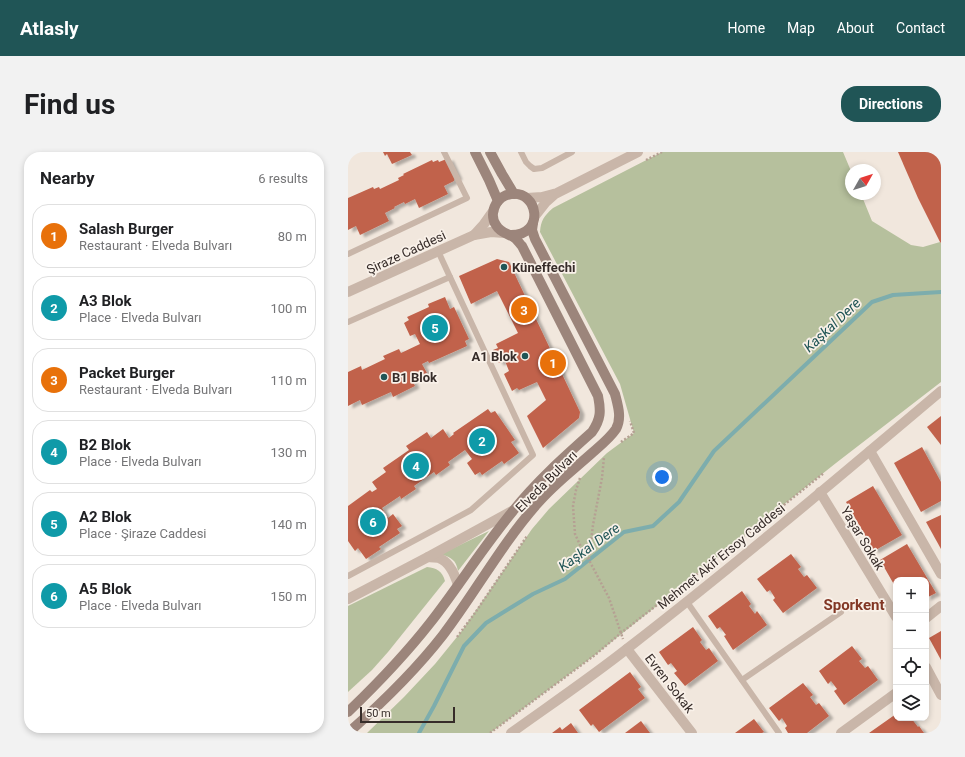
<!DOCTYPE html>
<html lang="en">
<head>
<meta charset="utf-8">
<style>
  :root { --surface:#fff; --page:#f2f2f2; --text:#202124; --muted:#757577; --line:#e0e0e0; --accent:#205556 }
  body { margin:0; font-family:Roboto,sans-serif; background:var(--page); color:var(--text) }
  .controls { position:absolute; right:12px; bottom:12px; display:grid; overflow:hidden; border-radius:8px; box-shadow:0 2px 6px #0003 }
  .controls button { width:36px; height:36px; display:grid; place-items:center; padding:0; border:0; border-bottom:1px solid var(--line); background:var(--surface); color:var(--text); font:20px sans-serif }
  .compass { position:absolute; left:497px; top:12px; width:36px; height:36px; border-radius:50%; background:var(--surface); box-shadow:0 2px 6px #0003; rotate:51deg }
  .scale { position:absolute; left:12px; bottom:10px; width:95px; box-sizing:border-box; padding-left:4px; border:2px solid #362c29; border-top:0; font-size:11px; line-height:14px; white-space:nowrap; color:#362c29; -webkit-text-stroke:3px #f9f1e9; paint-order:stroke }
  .you { position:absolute; left:314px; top:325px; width:14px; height:14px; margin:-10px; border:3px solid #fff; border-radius:50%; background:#1a73e8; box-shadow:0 0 0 6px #1a73e833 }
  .badge { display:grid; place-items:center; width:26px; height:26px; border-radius:50%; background:var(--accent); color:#fff; font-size:13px; font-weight:700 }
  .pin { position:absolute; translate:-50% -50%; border:2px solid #fff; box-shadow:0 1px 4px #0006 }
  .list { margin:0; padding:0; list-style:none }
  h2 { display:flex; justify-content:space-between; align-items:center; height:52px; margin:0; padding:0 16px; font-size:17px }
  h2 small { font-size:13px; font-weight:400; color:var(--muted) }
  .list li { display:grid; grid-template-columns:26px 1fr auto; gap:12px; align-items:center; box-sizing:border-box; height:64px; margin:0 8px 8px; padding:0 8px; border:1px solid var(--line); border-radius:16px }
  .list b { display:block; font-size:15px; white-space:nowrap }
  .list p { margin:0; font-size:13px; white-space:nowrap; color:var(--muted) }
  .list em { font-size:13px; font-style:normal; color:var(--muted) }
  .icon { flex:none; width:22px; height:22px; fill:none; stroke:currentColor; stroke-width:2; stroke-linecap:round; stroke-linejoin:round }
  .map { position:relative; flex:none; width:593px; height:581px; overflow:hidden; border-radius:16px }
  header { display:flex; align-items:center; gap:24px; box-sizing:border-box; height:56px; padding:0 20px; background:var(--accent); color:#fff }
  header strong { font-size:19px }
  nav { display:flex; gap:22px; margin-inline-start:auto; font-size:14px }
  .intro { display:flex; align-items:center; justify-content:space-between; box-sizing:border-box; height:96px; padding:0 24px }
  h1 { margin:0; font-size:28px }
  .button { padding:10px 18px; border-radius:16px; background:var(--accent); color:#fff; font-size:14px; font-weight:700 }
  main { display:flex; gap:24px; padding:0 24px }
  aside { flex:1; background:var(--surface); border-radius:16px; box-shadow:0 2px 6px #0003 }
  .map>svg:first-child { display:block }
  .green { fill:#b6c09d }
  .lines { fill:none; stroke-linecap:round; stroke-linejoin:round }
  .stream { stroke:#7dadad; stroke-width:4 }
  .building { fill:#c1624b; filter:url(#shadow) }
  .path { stroke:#b5a093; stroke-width:2.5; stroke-dasharray:2 2; stroke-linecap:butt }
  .service { stroke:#c9b6a9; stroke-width:6 }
  .minor { stroke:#c9b6a9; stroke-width:10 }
  .secondary { stroke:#9c857b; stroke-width:10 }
  .poi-dot { fill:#205556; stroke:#f9f1e9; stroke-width:1.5 }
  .labels { text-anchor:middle; stroke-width:3.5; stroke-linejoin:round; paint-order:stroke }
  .street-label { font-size:13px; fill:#362c29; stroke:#f9f1e9 }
  .poi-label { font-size:13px; font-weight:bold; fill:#362c29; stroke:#f9f1e9; text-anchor:start }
  .water-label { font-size:14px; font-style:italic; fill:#205556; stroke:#f9f1e9 }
  .quarter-label { font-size:15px; font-weight:bold; fill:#823725; stroke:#f9f1e9 }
</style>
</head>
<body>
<header>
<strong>Atlasly</strong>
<nav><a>Home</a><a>Map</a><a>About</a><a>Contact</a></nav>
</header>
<div class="intro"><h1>Find us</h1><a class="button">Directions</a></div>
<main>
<aside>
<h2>Nearby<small>6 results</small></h2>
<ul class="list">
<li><span class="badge" style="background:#e8710a">1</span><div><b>Salash Burger</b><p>Restaurant · Elveda Bulvarı</p></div><em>80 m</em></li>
<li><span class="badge" style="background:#0f9aa8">2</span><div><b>A3 Blok</b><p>Place · Elveda Bulvarı</p></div><em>100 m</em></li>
<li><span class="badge" style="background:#e8710a">3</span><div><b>Packet Burger</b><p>Restaurant · Elveda Bulvarı</p></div><em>110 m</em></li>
<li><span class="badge" style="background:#0f9aa8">4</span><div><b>B2 Blok</b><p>Place · Elveda Bulvarı</p></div><em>130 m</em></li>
<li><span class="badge" style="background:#0f9aa8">5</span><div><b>A2 Blok</b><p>Place · Şiraze Caddesi</p></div><em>140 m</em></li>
<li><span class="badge" style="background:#0f9aa8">6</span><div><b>A5 Blok</b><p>Place · Elveda Bulvarı</p></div><em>150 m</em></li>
</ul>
</aside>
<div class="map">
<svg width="593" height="581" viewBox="0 0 593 581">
  <defs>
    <filter id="shadow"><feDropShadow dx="4.5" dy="2.5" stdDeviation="1" flood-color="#0004"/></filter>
  </defs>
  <rect width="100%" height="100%" fill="#f1e7dd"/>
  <g class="green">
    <path d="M314,0H495L503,19V42H513L524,69L563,93L575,95L592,90L593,91V230L488,311L247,503L142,581H19L56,545L87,512L113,480L184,377L201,357L259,301L286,281L272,232L192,80C193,68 196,64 205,56Z"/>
    <path d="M141,379L110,419C108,408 104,406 93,402Z"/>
    <path d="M79,415C89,416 94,419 97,429L40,500L24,518L0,540V454Z"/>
  </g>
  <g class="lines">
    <polyline class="stream" points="71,581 86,554 116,494 138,471 185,442 217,427 276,380 305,374 331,350 366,299 524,150 545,143 593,140"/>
  </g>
  <g class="building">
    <polygon points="35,0 62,0 64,3 44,12 39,2 37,4"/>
    <polygon points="550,0 593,0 593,91 592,90 570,46"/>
    <polygon points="101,6 110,25 106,28 106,29 96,34 100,42 71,56 67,47 57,52 56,50 46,55 47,56 37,61 41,69 12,83 8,74 0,78 0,46 25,35 26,37 31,35 32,37 51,28 50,26 56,23 55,22 84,8 85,10 90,8 91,10"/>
    <polygon points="149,107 161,110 232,260 231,266 195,296 179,264 198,248 189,230 171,238 169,236 164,239 156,222 161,219 157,209 151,211 145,198 150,196 148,192 170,181 149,139 123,152 111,124"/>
    <polygon points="97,145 102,157 106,155 121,187 117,189 119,194 81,211 80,209 74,212 79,221 64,228 67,234 45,245 43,240 14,253 12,248 0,254 0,220 13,214 14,218 37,207 35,204 51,197 53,201 72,192 67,182 62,184 56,171 61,168 59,165 81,155 80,152"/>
    <polygon points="140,257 143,261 147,259 167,288 163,290 171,301 156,312 154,309 134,323 132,320 127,323 119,311 124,307 117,298 100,310 102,313 88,323 86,320 66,334 68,337 53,347 52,344 34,356 40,366 45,362 54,374 49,377 52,381 31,395 33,397 18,407 10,396 7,399 0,389 0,354 22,338 24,340 29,337 24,330 38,320 35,316 61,298 58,294 79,280 83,286 95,277 101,286 106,282 105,281"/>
    <polygon points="593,264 593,293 579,275"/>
    <polygon points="574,295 593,330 593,349 573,360 546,311"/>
    <polygon points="525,334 554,383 526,399 498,350"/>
    <polygon points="593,363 593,397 578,370"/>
    <polygon points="559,392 588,441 578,446 578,428 548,428 548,436 532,408"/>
    <polygon points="443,402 453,415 450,417 456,425 459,423 469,436 435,461 425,448 427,446 422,438 419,440 409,427"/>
    <polygon points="394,439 403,452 401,454 407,462 409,459 419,473 385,498 376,484 378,483 372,475 369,477 360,464"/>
    <polygon points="345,475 354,488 352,490 358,498 361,496 370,509 337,534 326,521 329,519 323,511 320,513 311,500"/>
    <polygon points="593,479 593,508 581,486"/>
    <polygon points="504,494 514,507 511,509 517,516 520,514 530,528 496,553 486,539 489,537 483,529 480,532 471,519"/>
    <polygon points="282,520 293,535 290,537 297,546 251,580 245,572 243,574 231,558"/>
    <polygon points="455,531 465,543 462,545 468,553 471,551 481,564 459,581 440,581 437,576 439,574 434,566 431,569 421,556"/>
    <polygon points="548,562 548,566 563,566 570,575 571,574 576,581 521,581"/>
    <polygon points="406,567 416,580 414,581 387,581"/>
    <polygon points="293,569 302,581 277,581"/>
    <polygon points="223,571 230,581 204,581 212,575 214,578"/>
  </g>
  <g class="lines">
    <g class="path">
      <polyline points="298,8 314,0"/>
      <polyline points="273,290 286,281 282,269"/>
      <polyline points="232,326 228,338 225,354 227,382 233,395 241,408 261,446 275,487"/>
      <polyline points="241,407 245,373 254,326 256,305"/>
      <polyline points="109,485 127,461 179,384"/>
      <polyline points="142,581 247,503 273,481 354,418 476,321"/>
    </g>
    <g class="service">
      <polyline points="173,0 178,10 182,14 186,17 194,16 224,0"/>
      <polyline points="90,99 102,125"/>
      <polyline points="0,102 119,46 96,0"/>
      <polyline points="0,170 102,125 185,303 123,358 0,424"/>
      <polyline points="339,450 431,581"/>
      <polyline points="394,528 493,460"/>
    </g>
    <g class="minor">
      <polyline points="179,46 194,45 209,41 290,0"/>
      <polyline points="187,64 198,50 207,42"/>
      <polyline points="126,83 136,72 146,58"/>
      <polyline points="0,140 126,83 143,80 156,81"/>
      <polyline points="522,299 593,422"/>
      <polyline points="472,340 548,465"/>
      <path d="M80,405C84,406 88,405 91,406C102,410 107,423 110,433"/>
      <polyline points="0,447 80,405 164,359"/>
      <polyline points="578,466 593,454"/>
      <polyline points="279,497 344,581"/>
      <polyline points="578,515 593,543"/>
      <path d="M163,581C202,553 242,526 280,496C387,413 490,326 593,239"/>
      <polyline points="493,581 548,541"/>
    </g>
    <g class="secondary">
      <polyline points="127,0 141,28 150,49"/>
      <polyline points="142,0 154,22 166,42"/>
      <path d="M0,560C29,532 57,503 82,471C111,434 135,395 165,359C188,330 216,305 244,280C253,267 253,259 250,244L174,94C172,92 170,89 168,87C161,81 153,82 148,73C144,67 144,59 148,52C151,47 157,43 163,42C190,38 198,83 163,83"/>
      <path d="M0,581C34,551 67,519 95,483C127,441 153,393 189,352C205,333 225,318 244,301C252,294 262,286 268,277C274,266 270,254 267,242L187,87L184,78L185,71"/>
    </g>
  </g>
  <g class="poi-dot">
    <circle cx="156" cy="115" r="4"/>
    <circle cx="177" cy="204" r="4"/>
    <circle cx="36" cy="225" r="4"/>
  </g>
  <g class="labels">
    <g class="street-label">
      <text transform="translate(58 100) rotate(-25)" y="5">Şiraze Caddesi</text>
      <text transform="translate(198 329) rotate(-45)" y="5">Elveda Bulvarı</text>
      <text transform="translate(515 386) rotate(59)" y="5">Yaşar Sokak</text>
      <text transform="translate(373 404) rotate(-39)" y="5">Mehmet Akif Ersoy Caddesi</text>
      <text transform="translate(322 531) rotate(52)" y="5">Evren Sokak</text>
    </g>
    <g class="poi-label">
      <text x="164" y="120">Küneffechi</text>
      <text x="169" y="209" text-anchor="end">A1 Blok</text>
      <text x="44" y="230">B1 Blok</text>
    </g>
    <g class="water-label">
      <text transform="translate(484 173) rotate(-43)" y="5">Kaşkal Dere</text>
      <text transform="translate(241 395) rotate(-36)" y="5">Kaşkal Dere</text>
    </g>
    <g class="quarter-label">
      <text x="506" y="458">Sporkent</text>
    </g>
  </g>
</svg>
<div class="controls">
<button>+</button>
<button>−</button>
<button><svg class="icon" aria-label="locate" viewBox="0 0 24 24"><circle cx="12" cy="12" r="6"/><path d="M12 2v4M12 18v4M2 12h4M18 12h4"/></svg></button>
<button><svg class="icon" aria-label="layers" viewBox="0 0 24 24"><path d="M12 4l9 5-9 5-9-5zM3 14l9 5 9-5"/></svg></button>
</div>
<svg class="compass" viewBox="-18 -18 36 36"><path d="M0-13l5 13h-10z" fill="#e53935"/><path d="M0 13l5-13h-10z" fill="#757577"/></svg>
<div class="scale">50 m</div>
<div class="you"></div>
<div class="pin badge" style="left:205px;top:211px;background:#e8710a">1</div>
<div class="pin badge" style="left:134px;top:289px;background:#0f9aa8">2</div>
<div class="pin badge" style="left:176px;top:158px;background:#e8710a">3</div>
<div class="pin badge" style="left:68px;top:314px;background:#0f9aa8">4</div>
<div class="pin badge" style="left:87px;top:176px;background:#0f9aa8">5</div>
<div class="pin badge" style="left:25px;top:370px;background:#0f9aa8">6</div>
</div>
</main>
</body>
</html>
